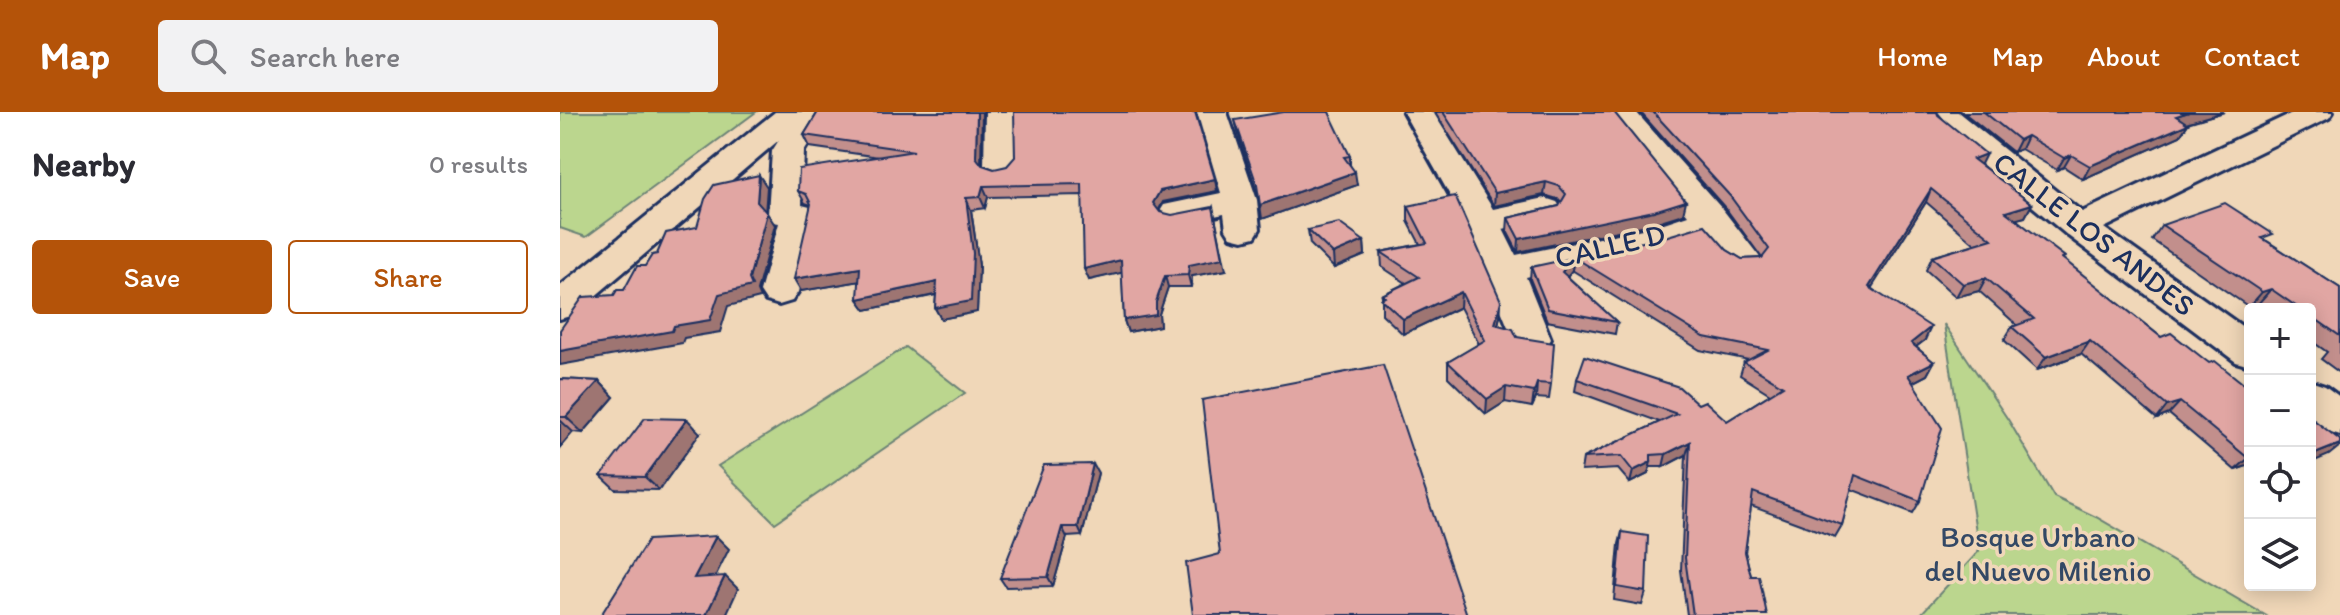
<!DOCTYPE html>
<html lang="en">
<head>
<meta charset="utf-8">
<style>
  :root { --surface:#fff; --page:#f2f2f3; --text:#2b2b33; --muted:#7c7c81; --line:#e1e1e2; --accent:#b45309 }
  body { margin:0; font-family:Itim,sans-serif; background:var(--page); color:var(--text) }
  .controls { position:absolute; right:24px; bottom:24px; display:grid; overflow:hidden; border-radius:8px; box-shadow:0 4px 20px #0003 }
  .controls button { width:72px; height:72px; display:grid; place-items:center; padding:0; border:0; border-bottom:2px solid var(--line); background:var(--surface); color:var(--text); font:40px sans-serif }
  .list { margin:0; padding:0; list-style:none }
  h2 { display:flex; justify-content:space-between; align-items:center; height:104px; margin:0; padding:0 32px; font-size:34px }
  h2 small { font-size:26px; font-weight:400; color:var(--muted) }
  .actions { display:flex; gap:16px; padding:24px 32px }
  .actions a { flex:1; padding:18px 0; border:2px solid var(--accent); border-radius:8px; text-align:center; font-size:28px; color:var(--accent) }
  .actions .main { background:var(--accent); color:#fff }
  .icon { flex:none; width:44px; height:44px; fill:none; stroke:currentColor; stroke-width:2; stroke-linecap:round; stroke-linejoin:round }
  .map { position:relative; flex:none; width:1780px; height:503px; overflow:hidden }
  header { display:flex; align-items:center; gap:48px; box-sizing:border-box; height:112px; padding:0 40px; background:var(--accent); color:#fff }
  header strong { font-size:38px }
  nav { display:flex; gap:44px; margin-inline-start:auto; font-size:28px }
  .search { width:560px; height:72px; background:var(--page); display:flex; align-items:center; gap:20px; box-sizing:border-box; padding:0 28px; border-radius:8px; color:var(--muted); font-size:30px }
  main { display:flex }
  aside { flex:1; background:var(--surface) }
  .map>svg:first-child { display:block }
  .green { fill:#bbd68e; stroke:#6b8276; stroke-width:2 }
  .lines { fill:none; stroke-linecap:round; stroke-linejoin:round }
  .minor-casing { stroke:#1b2f5e; stroke-width:6 }
  .minor { fill:#f0d7b8; fill-rule:evenodd }
  .wall { fill:#c28f8c; stroke:#1b2f5e; stroke-width:2 }
  .shaded-wall { fill:#9e7472; stroke:#1b2f5e; stroke-width:2 }
  .building { fill:#e1a6a3; stroke:#1b2f5e; stroke-width:2 }
  .labels { text-anchor:middle; stroke-width:7; stroke-linejoin:round; paint-order:stroke }
  .street-label { font-size:30px; fill:#1b2f5e; stroke:#f0d7b8 }
  .park-label { font-size:30px; fill:#334865; stroke:#f0d7b8 }
</style>
</head>
<body>
<header>
<strong>Map</strong>
<div class="search"><svg class="icon" aria-label="search" viewBox="0 0 24 24"><circle cx="10" cy="10" r="6"/><path d="M15 15l6 6"/></svg>Search here</div>
<nav><a>Home</a><a>Map</a><a>About</a><a>Contact</a></nav>
</header>
<main>
<aside>
<h2>Nearby<small>0 results</small></h2>
<ul class="list">
</ul>
<div class="actions"><a class="main">Save</a><a>Share</a></div>
</aside>
<div class="map">
<svg width="1780" height="503" viewBox="0 0 1780 503">
  <rect width="100%" height="100%" fill="#f0d7b8"/>
  <filter id="ink" filterUnits="userSpaceOnUse"><feTurbulence type="fractalNoise" baseFrequency=".0125" numOctaves="2"/><feDisplacementMap in="SourceGraphic" scale="16" xChannelSelector="R" yChannelSelector="G"/><feConvolveMatrix kernelMatrix="1 2 1 2 8 2 1 2 1" color-interpolation-filters="sRGB"/></filter>
  <g filter="url(#ink)">
    <g class="green">
      <polygon points="0,0 196,0 26,125 0,116"/>
      <polygon points="1384,212 1449,309 1494,385 1536,405 1705,503 1360,503 1419,439"/>
      <polygon points="346,235 405,281 215,411 158,354"/>
    </g>
    <g class="lines">
      <g class="minor-casing">
        <g id="minor">
          <polygon points="215,0 268,0 244,39 242,93 250,95 255,103 238,180 232,189 219,193 206,189 200,180 219,111 213,110 208,102 212,39 219,28 13,203 0,207 0,174"/>
          <polygon points="425,0 455,0 456,56 451,63 440,66 429,63 424,56"/>
          <polygon points="637,0 667,0 697,88 700,117 695,125 683,128 671,125 666,117 664,102 616,112 604,109 599,101 604,93 661,81"/>
          <path d="M843,0H873L933,97L985,86L997,90L1002,97L997,104L943,117L956,143L1092,115L1128,103L1045,0H1076L1164,99L1202,148L1197,156C1169,164 1159,141 1143,122L1098,136L966,165L991,227L985,237L971,241L957,237L905,110Z"/>
          <polygon points="1368,0 1398,0 1522,100 1734,0 1773,0 1769,6 1544,116 1690,220 1690,254 1676,250 1507,123 1375,13"/>
          <polygon points="1750,269 1765,274 1780,285 1780,323 1765,318 1750,307"/>
        </g>
      </g>
      <use href="#minor" class="minor"/>
    </g>
    <g class="wall">
      <polygon points="258,0 422,0 421,52 434,57 655,67 657,79 603,90 599,98 666,158 632,164 631,175 608,175 599,202 600,214 568,220 564,208 562,160 529,168 523,83 428,85 425,96 411,98 419,153 417,200 381,207 375,196 376,183 306,198 298,187 300,169 241,179 251,93 245,91 238,79 319,45 250,35 244,23"/>
      <polygon points="875,0 1054,0 1123,102 1091,112 958,140 947,119 948,106 999,94 1001,91 998,87 984,83 934,94"/>
      <polygon points="1080,0 1377,0 1421,53 1472,92 1465,105 1456,107 1503,148 1601,225 1649,251 1690,277 1690,356 1687,354 1675,358 1609,302 1597,307 1521,242 1477,258 1444,228 1452,215 1457,213 1419,179 1396,185 1366,158 1372,145 1415,132 1366,90 1311,176 1365,228 1356,235 1374,250 1367,263 1353,270 1360,389 1353,401 1291,377 1282,413 1275,425 1191,394 1185,440 1191,464 1207,503 1127,503 1121,458 1126,343 1103,355 1090,355 1088,362 1070,371 1058,357 1021,359 1023,346 1100,310 1015,279 1017,267 1138,292 1167,309 1210,282 1180,263 1184,250 1189,248 1140,238 1012,158 1014,145 1167,138 1182,147 1202,146 1166,97"/>
      <polygon points="1403,0 1664,0 1627,11 1628,12 1620,24 1523,67 1504,55 1497,58 1461,37 1453,40"/>
      <polygon points="675,8 790,44 790,53 797,73 702,107 698,83 678,21"/>
      <polygon points="848,94 941,189 940,204 938,212 957,225 991,272 989,287 976,286 972,295 945,290 926,302 888,265 888,250 919,232 900,195 843,222 822,202 822,183 846,171 822,155 821,140 860,132 848,109"/>
      <polygon points="1602,113 1707,129 1780,176 1780,261 1761,247 1767,240 1750,228 1750,197 1705,197 1698,192 1689,195 1592,128"/>
      <polygon points="748,118 804,129 805,143 774,156 750,132"/>
      <polygon points="971,155 1012,158 1007,164 1057,210 1055,222 987,209 970,167"/>
      <polygon points="0,267 39,269 54,285 23,321 13,320 0,335"/>
      <polygon points="140,321 99,378 55,377 41,364"/>
      <polygon points="538,361 522,424 507,425 493,474 446,475 440,466"/>
      <polygon points="1062,420 1086,480 1082,493 1054,488 1059,432"/>
    </g>
    <g class="shaded-wall">
      <polygon points="417,0 422,0 421,56 416,45"/>
      <polygon points="1629,0 1664,0 1608,16 1616,4"/>
      <polygon points="1628,12 1620,24 1523,67 1530,54"/>
      <polygon points="1467,24 1461,37 1453,40 1459,28"/>
      <polygon points="1426,42 1420,54 1413,47"/>
      <polygon points="1511,43 1504,55 1497,58 1504,46"/>
      <polygon points="795,60 797,73 702,107 700,93"/>
      <polygon points="199,63 207,75 205,102 197,90"/>
      <polygon points="655,67 657,79 603,90 596,103 593,91 600,79"/>
      <polygon points="986,70 984,83 934,94 935,81"/>
      <polygon points="423,74 428,85 425,96 420,85"/>
      <polygon points="1371,77 1366,90 1304,188 1309,175"/>
      <polygon points="406,86 411,98 419,153 417,200 381,207 375,196"/>
      <polygon points="1126,89 1123,102 1091,112 958,140 959,127"/>
      <polygon points="1472,92 1465,105 1439,112 1446,100"/>
      <polygon points="653,95 666,158 632,164 631,175 628,163 629,153"/>
      <polygon points="207,101 215,113 197,179 200,186 168,194 160,220 124,226 122,231 0,253 0,239 114,214 159,182 189,167"/>
      <polygon points="804,129 805,143 774,156 773,142"/>
      <polygon points="1013,146 1012,158 1001,172 1002,160"/>
      <polygon points="561,148 565,160 529,168 524,157"/>
      <polygon points="300,156 307,168 241,179 234,167"/>
      <polygon points="605,164 608,175 599,202 600,214 568,220 564,208 596,190"/>
      <polygon points="1426,166 1419,179 1396,185 1403,172"/>
      <polygon points="377,170 383,181 306,198 298,187"/>
      <polygon points="1711,177 1698,192 1689,195 1702,180"/>
      <polygon points="901,180 900,195 843,222 843,207"/>
      <polygon points="941,189 940,204 935,227 935,212"/>
      <polygon points="1371,215 1365,228 1345,243 1351,231"/>
      <polygon points="1530,229 1521,242 1477,258 1486,245"/>
      <polygon points="1374,250 1367,263 1342,276 1348,263"/>
      <polygon points="39,269 54,285 23,321 6,305"/>
      <polygon points="977,271 976,286 972,295 974,280"/>
      <polygon points="946,275 945,290 926,302 927,287"/>
      <polygon points="1620,290 1609,302 1597,307 1607,294"/>
      <polygon points="127,307 140,321 99,378 85,365"/>
      <polygon points="0,308 13,320 0,335"/>
      <polygon points="1130,330 1126,343 1103,355 1106,342"/>
      <polygon points="1780,332 1780,334 1769,343 1750,351 1750,344"/>
      <polygon points="1690,345 1690,351 1687,354 1675,358"/>
      <polygon points="1091,350 1088,362 1070,371 1073,359"/>
      <polygon points="533,352 538,361 522,424 518,415"/>
      <polygon points="502,415 507,425 493,474 488,465"/>
      <polygon points="156,424 169,437 148,479 134,466"/>
      <polygon points="165,464 178,477 166,503 146,503"/>
    </g>
    <g class="building">
      <polygon points="258,0 417,0 416,45 422,53 434,57 447,54 455,45 454,0 635,0 655,67 600,79 593,91 600,100 612,103 653,95 663,146 629,153 628,163 605,164 596,190 596,203 564,208 561,148 524,157 522,72 423,74 420,85 406,86 413,141 411,189 375,196 377,170 298,187 300,156 234,167 251,92 246,82 238,79 239,57 354,39 244,23"/>
      <polygon points="724,0 769,0 790,44 784,45 795,60 700,93 697,73 675,8"/>
      <polygon points="883,0 1054,0 1126,89 1094,99 959,127 948,106 999,94 1006,82 999,74 986,70 935,81"/>
      <polygon points="1093,0 1377,0 1378,3 1426,42 1413,47 1472,92 1446,100 1505,145 1502,146 1601,225 1611,221 1649,251 1655,249 1690,277 1690,345 1688,346 1620,290 1607,294 1530,229 1486,245 1452,215 1474,207 1426,166 1403,172 1372,145 1432,127 1371,77 1309,175 1371,215 1351,231 1374,250 1348,263 1382,316 1360,389 1295,363 1282,413 1193,380 1185,440 1191,464 1199,464 1207,503 1133,503 1125,446 1130,330 1106,342 1091,343 1091,350 1073,359 1061,344 1023,346 1117,302 1017,267 1025,244 1119,275 1138,292 1145,289 1167,309 1223,274 1184,250 1208,238 1144,225 1014,145 1101,126 1145,113 1167,138 1182,147 1202,146 1209,137 1170,84"/>
      <polygon points="1424,0 1629,0 1616,4 1628,12 1530,54 1511,43 1504,46 1467,24 1459,28"/>
      <polygon points="199,63 197,90 207,101 189,167 192,174 159,182 150,208 114,214 112,219 0,239 0,218 23,185 54,183 57,178 64,178 77,154 85,154 92,143 97,142 106,121 137,115 145,87 154,73"/>
      <polygon points="895,84 941,189 935,212 953,217 957,225 994,231 991,272 977,271 974,280 946,275 927,287 888,250 925,228 901,180 843,207 821,187 825,185 822,183 859,165 821,140 867,131 848,94"/>
      <polygon points="1665,91 1713,122 1702,126 1780,176 1780,224 1750,203 1750,197 1740,197 1711,177 1702,180 1602,113"/>
      <polygon points="779,111 804,129 773,142 748,118"/>
      <polygon points="1013,146 1002,160 1057,210 988,197 971,155"/>
      <polygon points="823,253 907,503 633,503 626,451 660,442 642,288"/>
      <polygon points="0,267 39,269 6,305 0,305"/>
      <polygon points="1750,305 1780,328 1780,332 1750,344"/>
      <polygon points="85,306 127,307 85,365 41,364"/>
      <polygon points="533,352 518,415 502,415 488,465 440,466 484,353"/>
      <polygon points="1062,420 1088,424 1086,480 1057,475"/>
      <polygon points="156,424 134,466 165,464 146,503 41,503 88,428"/>
    </g>
  </g>
  <g class="labels">
    <g class="street-label">
      <text transform="translate(1534 122) rotate(38)" y="10">CALLE LOS ANDES</text>
      <text transform="translate(1050 134) rotate(-13)" y="10">CALLE D</text>
    </g>
    <g class="park-label">
      <text x="1478" y="435">Bosque Urbano<tspan x="1478" dy="34">del Nuevo Milenio</tspan></text>
    </g>
  </g>
</svg>
<div class="controls">
<button>+</button>
<button>−</button>
<button><svg class="icon" aria-label="locate" viewBox="0 0 24 24"><circle cx="12" cy="12" r="6"/><path d="M12 2v4M12 18v4M2 12h4M18 12h4"/></svg></button>
<button><svg class="icon" aria-label="layers" viewBox="0 0 24 24"><path d="M12 4l9 5-9 5-9-5zM3 14l9 5 9-5"/></svg></button>
</div>
</div>
</main>
</body>
</html>
